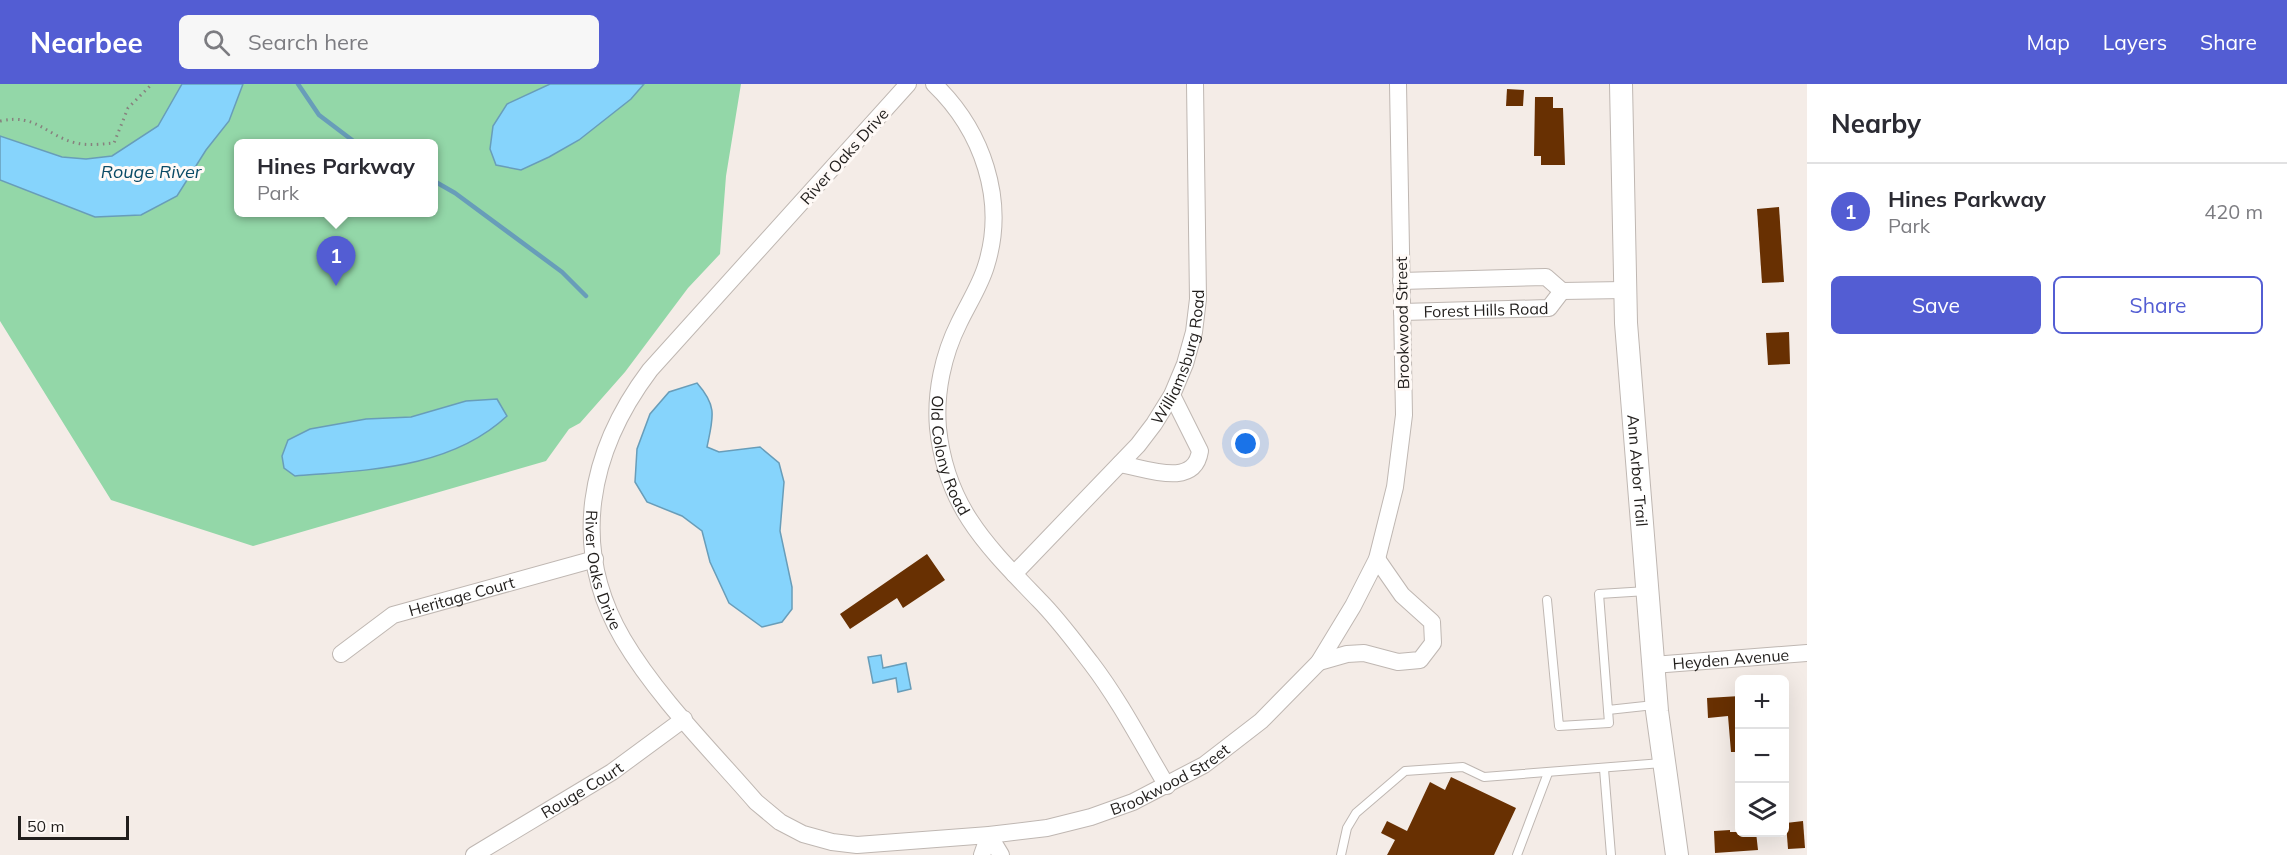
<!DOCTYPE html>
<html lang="en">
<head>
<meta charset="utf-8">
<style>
  :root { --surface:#fff; --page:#f7f7f7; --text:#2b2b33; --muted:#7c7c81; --line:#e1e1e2; --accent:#535dd3 }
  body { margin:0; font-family:Mulish,sans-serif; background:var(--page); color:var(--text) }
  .controls { position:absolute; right:18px; bottom:18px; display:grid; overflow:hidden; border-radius:9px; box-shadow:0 6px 24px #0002 }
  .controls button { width:54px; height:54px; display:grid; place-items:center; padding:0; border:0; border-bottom:2px solid var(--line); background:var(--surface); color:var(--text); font:30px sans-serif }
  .scale { position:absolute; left:18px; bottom:15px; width:111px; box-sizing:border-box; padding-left:6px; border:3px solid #211e1c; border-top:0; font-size:16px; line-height:21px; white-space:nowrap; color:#211e1c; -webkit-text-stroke:4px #fffaf7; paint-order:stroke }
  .you { position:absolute; left:1246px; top:360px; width:21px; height:21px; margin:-15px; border:4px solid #fff; border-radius:50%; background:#1a73e8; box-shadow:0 0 0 9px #1a73e833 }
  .badge { display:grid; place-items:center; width:39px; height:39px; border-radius:50%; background:var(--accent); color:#fff; font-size:20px; font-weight:700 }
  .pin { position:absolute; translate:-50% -50px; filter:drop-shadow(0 2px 3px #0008) }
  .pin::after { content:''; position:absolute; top:32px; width:21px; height:18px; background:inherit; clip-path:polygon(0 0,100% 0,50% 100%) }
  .popup { position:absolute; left:234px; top:55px; width:204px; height:78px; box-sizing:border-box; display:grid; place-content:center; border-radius:9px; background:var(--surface); filter:drop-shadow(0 2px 4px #0005); font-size:20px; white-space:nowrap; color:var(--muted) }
  .popup b { font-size:22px; color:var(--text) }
  .popup::after { content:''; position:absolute; left:50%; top:100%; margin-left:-12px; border:12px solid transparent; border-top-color:var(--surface) }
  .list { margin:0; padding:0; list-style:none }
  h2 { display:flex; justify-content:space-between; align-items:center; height:78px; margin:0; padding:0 24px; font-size:26px }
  h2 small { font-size:20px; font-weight:400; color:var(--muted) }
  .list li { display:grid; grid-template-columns:39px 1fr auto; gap:18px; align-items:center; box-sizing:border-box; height:96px; padding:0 24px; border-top:2px solid var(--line) }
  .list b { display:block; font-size:22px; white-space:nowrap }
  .list p { margin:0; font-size:20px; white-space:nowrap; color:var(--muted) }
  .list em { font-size:20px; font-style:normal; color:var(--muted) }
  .actions { display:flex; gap:12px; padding:18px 24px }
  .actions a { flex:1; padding:14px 0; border:2px solid var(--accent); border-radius:9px; text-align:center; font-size:21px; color:var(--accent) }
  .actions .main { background:var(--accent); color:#fff }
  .icon { flex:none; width:33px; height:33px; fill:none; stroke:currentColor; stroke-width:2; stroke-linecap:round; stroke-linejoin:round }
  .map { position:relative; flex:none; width:1807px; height:771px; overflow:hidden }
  header { display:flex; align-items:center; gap:36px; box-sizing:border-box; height:84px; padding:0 30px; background:var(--accent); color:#fff }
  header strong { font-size:28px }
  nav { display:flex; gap:33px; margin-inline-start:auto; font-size:21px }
  .search { width:420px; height:54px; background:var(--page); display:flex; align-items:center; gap:15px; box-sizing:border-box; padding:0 21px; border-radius:9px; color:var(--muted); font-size:22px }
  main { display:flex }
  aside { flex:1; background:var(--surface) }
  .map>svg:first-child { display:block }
  .green { fill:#93d7a8; fill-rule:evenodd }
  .water { fill:#86d4fc; stroke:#689db9; stroke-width:1.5 }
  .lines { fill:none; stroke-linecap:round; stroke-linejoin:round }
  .stream { stroke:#689db9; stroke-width:4.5 }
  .building { fill:#683002 }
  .lane-casing { stroke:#bfb7b2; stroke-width:10 }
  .street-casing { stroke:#bfb7b2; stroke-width:18 }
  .secondary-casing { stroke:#bfb7b2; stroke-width:24 }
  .path { stroke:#87817e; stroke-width:3; stroke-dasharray:1.5 4.5; stroke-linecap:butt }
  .lane { stroke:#fff; stroke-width:8 }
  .street { stroke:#fff; stroke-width:16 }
  .secondary { stroke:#fff; stroke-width:22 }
  .labels { text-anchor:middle; stroke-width:6; stroke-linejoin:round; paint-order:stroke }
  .street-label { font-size:16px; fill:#211e1c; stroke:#fffaf7 }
  .water-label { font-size:18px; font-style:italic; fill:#0a4b66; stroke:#fffaf7 }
</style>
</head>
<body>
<header>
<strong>Nearbee</strong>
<div class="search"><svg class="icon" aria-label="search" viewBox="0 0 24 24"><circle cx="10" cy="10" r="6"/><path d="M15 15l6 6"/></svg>Search here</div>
<nav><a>Map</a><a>Layers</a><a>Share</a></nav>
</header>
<main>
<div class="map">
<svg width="1807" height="771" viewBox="0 0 1807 771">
  <rect width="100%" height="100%" fill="#f4ece7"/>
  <path class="green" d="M0,0H741L726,92L720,170L688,204L625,288L580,339L569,345L546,377L253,462L111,416L0,237ZM238,59H434V128H238Z"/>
  <g class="water">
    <polygon points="182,0 243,0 229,37 206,66 177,112 141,131 95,133 0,96 0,52 62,73 86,75 112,72 158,42"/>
    <polygon points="550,0 644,0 631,15 579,56 549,73 521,86 496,81 490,65 493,42 507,20"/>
    <path d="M697,299C718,323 713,333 707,363L719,368L760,363L779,379L784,398L780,447L792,503V525L782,538L762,543L729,519L710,478L702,447L682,432L647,418L635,398L637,365L650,330L669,308Z"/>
    <path d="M497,315L507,332C450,385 368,386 295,392L284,384L282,372L288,356L310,345L366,335L411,333L466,317Z"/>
    <polygon points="881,571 883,584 906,579 911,605 898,608 896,594 873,599 868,573"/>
  </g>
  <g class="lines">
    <g class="stream">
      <polyline points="298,0 319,31 356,59"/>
      <polyline points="434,97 455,109 562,188 586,212"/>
    </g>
  </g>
  <g class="building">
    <polygon points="1507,5 1524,6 1523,22 1506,22"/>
    <polygon points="1535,13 1553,13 1553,24 1563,24 1565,81 1541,81 1541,72 1534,72"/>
    <polygon points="1779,123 1784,198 1762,199 1757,125"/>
    <polygon points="1789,248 1790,280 1768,281 1766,249"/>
    <polygon points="927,470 945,496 903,524 897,514 850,545 840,530"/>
    <polygon points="1740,612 1740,668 1731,668 1728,632 1708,634 1707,614"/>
    <polygon points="1451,693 1516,724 1494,771 1387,771 1395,756 1381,749 1387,737 1407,747 1430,698 1445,706"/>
    <polygon points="1803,737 1805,764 1788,765 1786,739"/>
    <polygon points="1730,746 1730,748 1756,748 1758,766 1715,769 1714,747"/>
  </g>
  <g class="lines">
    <g class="lane-casing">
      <g id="lane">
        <polyline points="1647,507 1599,510 1608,626 1654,621"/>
        <polyline points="1547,516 1559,642 1609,639 1608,626"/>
        <polyline points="1604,685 1611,771"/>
        <polyline points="1341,771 1347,744 1356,729 1405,687 1463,683 1484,693 1662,679"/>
        <polyline points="1517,771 1548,689"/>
      </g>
    </g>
    <g class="street-casing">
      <g id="street">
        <path id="s1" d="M908,0L650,286C589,367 569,463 623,555C658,614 711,666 756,718L780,738L803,750L832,758L857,761L989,751L1047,744L1091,733L1133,718L1204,681L1261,637L1319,578L1353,522L1377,475L1395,403L1404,331L1398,0"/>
        <path id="s2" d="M934,0C982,46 1007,116 986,182C980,202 968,220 959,239C943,271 935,309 938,344C946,423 987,462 1039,516C1058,535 1074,557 1091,579C1120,617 1142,660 1167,702"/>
        <polyline points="1401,197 1546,193 1562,207 1624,206"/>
        <path id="s3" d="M1402,228L1549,224L1562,207"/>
        <path d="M1120,380C1146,384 1194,405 1200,367L1172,311"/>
        <path id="s4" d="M1014,490L1138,361L1154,340L1172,311L1185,280L1194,248L1198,215L1195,0"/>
        <path id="s5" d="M341,570L393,531L595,475"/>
        <polyline points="1319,578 1347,570 1364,569 1398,578 1420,576 1433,559 1432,538 1402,511 1377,475"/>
        <path id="s6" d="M1653,581L1807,569"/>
        <path id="s7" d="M474,771L612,688L684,635"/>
        <polyline points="982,771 989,751 1001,771"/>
      </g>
    </g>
    <g class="secondary-casing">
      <g id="secondary">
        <path id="s8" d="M1621,0L1626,239L1657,627L1677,771"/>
      </g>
    </g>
    <path class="path" d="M0,37C37,29 46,52 76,59C88,62 102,60 114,59L128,24L152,0"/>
    <use href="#lane" class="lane"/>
    <use href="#street" class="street"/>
    <use href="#secondary" class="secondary"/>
  </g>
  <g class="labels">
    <g class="street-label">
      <text transform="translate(844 72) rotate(-48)" y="6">River Oaks Drive</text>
      <text dy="6" stroke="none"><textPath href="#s3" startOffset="84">Forest Hills Road</textPath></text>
      <text transform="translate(1402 239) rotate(-91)" y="6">Brookwood Street</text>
      <text dy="6" stroke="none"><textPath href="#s4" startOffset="278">Williamsburg Road</textPath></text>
      <text dy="6" stroke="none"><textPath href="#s2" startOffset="400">Old Colony Road</textPath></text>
      <text dy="6" stroke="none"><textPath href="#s8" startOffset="387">Ann Arbor Trail</textPath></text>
      <text dy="6" stroke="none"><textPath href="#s1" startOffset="600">River Oaks Drive</textPath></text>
      <text dy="6" stroke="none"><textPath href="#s5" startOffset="136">Heritage Court</textPath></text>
      <text dy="6" stroke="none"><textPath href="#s6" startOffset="78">Heyden Avenue</textPath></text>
      <text dy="6" stroke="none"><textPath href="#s1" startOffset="1320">Brookwood Street</textPath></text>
      <text dy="6" stroke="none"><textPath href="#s7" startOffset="126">Rouge Court</textPath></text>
    </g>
    <g class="water-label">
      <text x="151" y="94">Rouge River</text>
    </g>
  </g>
</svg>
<div class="controls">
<button>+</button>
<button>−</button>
<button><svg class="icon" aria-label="layers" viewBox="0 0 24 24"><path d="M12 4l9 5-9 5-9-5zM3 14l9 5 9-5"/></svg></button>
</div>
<div class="scale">50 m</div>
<div class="you"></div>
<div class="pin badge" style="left:336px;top:202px">1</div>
<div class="popup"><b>Hines Parkway</b>Park</div>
</div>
<aside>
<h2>Nearby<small></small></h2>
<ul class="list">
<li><span class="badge">1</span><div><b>Hines Parkway</b><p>Park</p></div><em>420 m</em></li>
</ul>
<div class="actions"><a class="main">Save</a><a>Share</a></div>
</aside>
</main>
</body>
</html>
